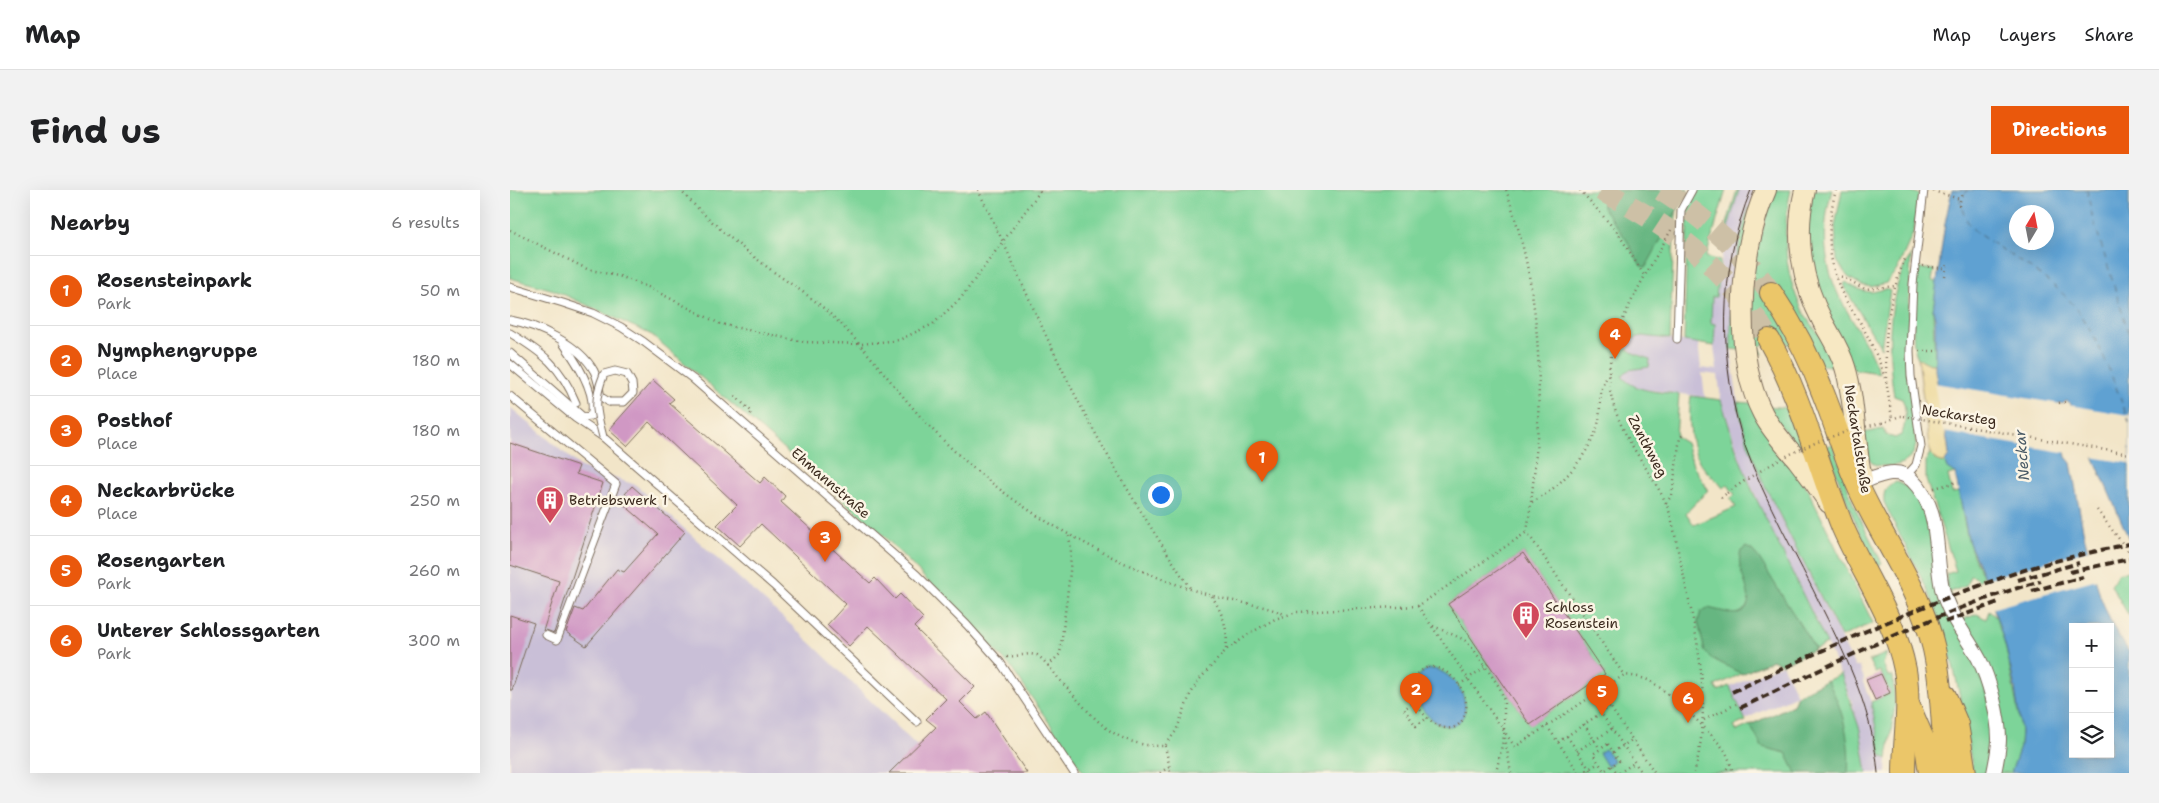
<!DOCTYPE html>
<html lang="en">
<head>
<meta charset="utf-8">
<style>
  :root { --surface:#fff; --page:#f2f2f2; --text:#202124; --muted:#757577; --line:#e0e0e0; --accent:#ea580c }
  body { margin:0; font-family:"Shantell Sans",sans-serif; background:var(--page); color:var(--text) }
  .controls { position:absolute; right:15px; bottom:15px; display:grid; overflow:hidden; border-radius:0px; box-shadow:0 5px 20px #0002 }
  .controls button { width:45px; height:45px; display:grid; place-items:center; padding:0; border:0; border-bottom:1px solid var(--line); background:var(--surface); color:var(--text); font:25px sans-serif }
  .compass { position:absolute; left:1499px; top:15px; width:45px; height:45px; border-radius:50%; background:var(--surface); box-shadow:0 5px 20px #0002; rotate:10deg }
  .you { position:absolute; left:650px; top:304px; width:18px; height:18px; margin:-12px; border:4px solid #fff; border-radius:50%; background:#1a73e8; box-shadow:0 0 0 8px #1a73e833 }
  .badge { display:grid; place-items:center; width:32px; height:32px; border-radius:50%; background:var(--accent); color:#fff; font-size:16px; font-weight:700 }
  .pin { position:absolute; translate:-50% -41px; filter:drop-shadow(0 1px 2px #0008) }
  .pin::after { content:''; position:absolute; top:26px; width:18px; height:15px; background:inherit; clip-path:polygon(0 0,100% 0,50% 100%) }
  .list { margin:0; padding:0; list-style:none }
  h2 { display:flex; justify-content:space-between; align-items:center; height:65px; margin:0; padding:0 20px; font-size:21px }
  h2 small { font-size:16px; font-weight:400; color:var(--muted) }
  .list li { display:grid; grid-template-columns:32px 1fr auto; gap:15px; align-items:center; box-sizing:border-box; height:70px; padding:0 20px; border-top:1px solid var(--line) }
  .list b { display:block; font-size:19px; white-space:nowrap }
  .list p { margin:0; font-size:16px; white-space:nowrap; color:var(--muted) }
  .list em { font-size:16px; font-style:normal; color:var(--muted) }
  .icon { flex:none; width:28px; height:28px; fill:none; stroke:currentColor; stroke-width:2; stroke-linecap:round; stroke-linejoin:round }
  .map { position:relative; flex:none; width:1619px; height:583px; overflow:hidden; border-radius:0px }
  header { display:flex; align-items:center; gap:30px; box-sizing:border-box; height:70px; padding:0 25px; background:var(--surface); border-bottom:1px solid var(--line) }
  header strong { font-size:24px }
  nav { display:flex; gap:28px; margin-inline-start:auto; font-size:18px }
  .intro { display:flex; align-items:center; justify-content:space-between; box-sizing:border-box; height:120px; padding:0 30px }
  h1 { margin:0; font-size:35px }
  .button { padding:12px 22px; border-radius:0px; background:var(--accent); color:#fff; font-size:18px; font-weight:700 }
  main { display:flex; gap:30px; padding:0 30px }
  aside { flex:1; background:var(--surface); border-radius:0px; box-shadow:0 5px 20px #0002 }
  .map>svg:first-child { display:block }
  .industrial { fill:#c9bfd7 }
  .green { fill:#7dd499; stroke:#5c7f5c; fill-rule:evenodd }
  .forest { fill:#66b681; stroke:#507050 }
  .sand { fill:#eeda9e; stroke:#94825e }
  .water { fill:#5ea1d2; stroke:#4c6678; fill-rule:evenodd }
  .pier { fill:#f2e5c8 }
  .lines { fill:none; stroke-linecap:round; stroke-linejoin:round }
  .ferry { stroke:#495a66; stroke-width:1; stroke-dasharray:6 5; stroke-linecap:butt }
  .building { fill:#d098c4 }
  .primary-tunnel { stroke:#cdc0a6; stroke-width:22; stroke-dasharray:22 11; stroke-linecap:butt }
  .lane-casing { stroke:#7b6b5a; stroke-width:9 }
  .street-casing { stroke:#7b6b5a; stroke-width:16 }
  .secondary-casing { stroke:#7b6b5a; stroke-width:22 }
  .primary-casing { stroke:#7b6b5a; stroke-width:24 }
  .path { stroke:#7b6b5a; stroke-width:2.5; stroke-dasharray:1 4; stroke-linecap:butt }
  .lane { stroke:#fff; stroke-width:7 }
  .street { stroke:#fff; stroke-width:14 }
  .secondary { stroke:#f7e8c3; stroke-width:20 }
  .primary { stroke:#ebc669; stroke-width:22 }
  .tram { stroke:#3b2a1e; stroke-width:1 }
  .rail { stroke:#3b2a1e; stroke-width:4; stroke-dasharray:8 4; stroke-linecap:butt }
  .lane-bridge-casing { stroke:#7b6b5a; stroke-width:9; stroke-linecap:butt }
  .path-bridge { stroke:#7b6b5a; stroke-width:2.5; stroke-dasharray:1 4; stroke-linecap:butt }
  .lane-bridge { stroke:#fff; stroke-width:7 }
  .labels { text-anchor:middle; stroke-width:5; stroke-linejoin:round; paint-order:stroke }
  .street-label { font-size:14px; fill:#3b2a1e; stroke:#fcf5e5 }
  .poi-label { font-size:14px; fill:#3b2a1e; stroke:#fcf5e5; text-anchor:start }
  .water-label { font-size:15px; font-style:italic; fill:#495a66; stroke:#fcf5e5 }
</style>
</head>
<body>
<header>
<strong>Map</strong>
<nav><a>Map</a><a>Layers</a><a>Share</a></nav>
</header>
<div class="intro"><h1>Find us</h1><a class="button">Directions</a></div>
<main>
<aside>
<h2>Nearby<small>6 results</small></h2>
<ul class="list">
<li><span class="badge">1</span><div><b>Rosensteinpark</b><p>Park</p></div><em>50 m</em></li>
<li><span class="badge">2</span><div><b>Nymphengruppe</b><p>Place</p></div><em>180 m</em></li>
<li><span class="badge">3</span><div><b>Posthof</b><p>Place</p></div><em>180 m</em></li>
<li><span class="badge">4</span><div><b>Neckarbrücke</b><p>Place</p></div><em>250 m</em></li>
<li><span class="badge">5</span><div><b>Rosengarten</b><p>Park</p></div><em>260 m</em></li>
<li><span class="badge">6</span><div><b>Unterer Schlossgarten</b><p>Park</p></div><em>300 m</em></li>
</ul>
</aside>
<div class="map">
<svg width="1619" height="583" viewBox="0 0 1619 583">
  <rect width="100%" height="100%" fill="#fcf5e5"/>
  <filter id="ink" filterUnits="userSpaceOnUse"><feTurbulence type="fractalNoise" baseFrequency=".02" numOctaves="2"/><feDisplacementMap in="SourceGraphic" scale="10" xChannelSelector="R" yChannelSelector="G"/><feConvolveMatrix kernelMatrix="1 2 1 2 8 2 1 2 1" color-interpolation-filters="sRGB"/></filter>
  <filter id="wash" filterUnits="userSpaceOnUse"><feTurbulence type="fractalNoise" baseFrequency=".0096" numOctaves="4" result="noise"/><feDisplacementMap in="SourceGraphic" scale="20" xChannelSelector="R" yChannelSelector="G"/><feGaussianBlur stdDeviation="1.12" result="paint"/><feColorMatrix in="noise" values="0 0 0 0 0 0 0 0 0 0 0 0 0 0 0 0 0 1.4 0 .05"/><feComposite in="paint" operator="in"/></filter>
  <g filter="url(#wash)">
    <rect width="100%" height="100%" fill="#f2e5c8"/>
    <g class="industrial">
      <polygon points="1229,0 1246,0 1230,50 1221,113 1222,171 1230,226 1238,254 1261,309 1345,477 1349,476 1354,488 1353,492 1361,512 1371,565 1377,569 1376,583 1357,583 1353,554 1341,509 1307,432 1254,325 1232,274 1211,210 1208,185 1192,183 1195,207 1133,199 1124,196 1112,188 1113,183 1118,180 1139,177 1140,169 1124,163 1113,154 1119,148 1132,146 1188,153 1191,178 1207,180 1204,156 1205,134 1201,133 1202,107 1206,107 1215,48"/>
      <polygon points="0,217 71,277 126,295 302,454 407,556 379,583 0,583"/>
      <polygon points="1272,474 1287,505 1235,529 1220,497"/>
    </g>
    <g class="green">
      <path d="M0,0H1178L1167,20L1164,37L1160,149L1132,146L1115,151L1113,154C1119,163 1130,166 1140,169L1139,177L1118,180L1112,186C1123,202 1151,202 1169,204L1166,247L1176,253L1183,275L1198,300L1176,323L1184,335L1226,317L1220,309L1225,305L1218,295L1213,298C1208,290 1199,286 1194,278C1179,261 1178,227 1181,206L1211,210L1227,262L1243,302L1317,454L1272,474L1262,470L1205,496L1208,501L1219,496L1220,497L1236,531L1224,536L1227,541L1283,515L1287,505L1331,484L1350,540L1357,583H574L499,475L371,343L142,145L44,100L0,88ZM1013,363L1095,484L1020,535L938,414ZM922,479C944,481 963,513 949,532C945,534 941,536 937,536C918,537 885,485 922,479Z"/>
      <polygon points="1186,0 1216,0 1196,67 1210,71 1206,107 1202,107 1201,133 1205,134 1204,156 1174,151 1178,14"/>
      <polygon points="1227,0 1229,0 1215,48 1213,47"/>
      <path d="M1263,0H1281C1271,43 1274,90 1297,128C1301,136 1308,142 1314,150C1320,157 1324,168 1328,177L1311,175L1278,154L1269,144L1249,157L1253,164L1243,162L1242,81Z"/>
      <path d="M1303,0H1322C1311,38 1313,77 1332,112C1345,136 1360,157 1369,183L1343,179L1310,109L1296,41Z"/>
      <polygon points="1332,0 1397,0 1409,4 1404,41 1387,80 1376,93 1361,97 1351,95 1338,87 1327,71 1325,36"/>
      <path d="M1239,17L1229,160L1221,159C1220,110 1224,64 1239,17Z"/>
      <path d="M1401,65L1397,167L1406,255C1403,270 1392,276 1377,276C1373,276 1366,276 1362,273C1355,267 1355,251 1353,243L1373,239L1376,245L1385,248L1391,245C1396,237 1397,217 1392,209L1384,206C1377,164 1376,102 1401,65Z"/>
      <path d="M1408,78L1424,80L1422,91L1427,92L1423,120L1425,174H1420L1408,168C1398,150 1406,100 1408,78Z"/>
      <path d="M1336,92C1343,97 1351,101 1360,102C1367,102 1374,97 1380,101L1371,158L1337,102L1334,94Z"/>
      <polygon points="1227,212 1241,213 1295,294 1363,433 1331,447 1253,292 1238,254"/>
      <polygon points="1256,216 1279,218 1300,275"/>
      <path d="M1323,254L1344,316L1372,373L1367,376C1346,337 1331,298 1317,256Z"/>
      <path d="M1421,261C1424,268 1426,273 1435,272L1437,278L1445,283L1438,285L1442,303L1449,302C1454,330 1457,360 1473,385L1469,391L1465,387L1460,386L1456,396L1438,403L1436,384L1446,381L1416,290V271Z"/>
      <path d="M1387,292L1401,299L1412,313L1424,360L1477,504L1484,548L1479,583H1463C1454,528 1446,471 1425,419C1411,382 1390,348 1374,312C1373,302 1376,294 1387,292Z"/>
      <polygon points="1619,381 1619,426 1601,395 1608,383"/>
      <polygon points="1479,421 1486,427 1496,458 1511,537 1510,557 1501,583 1488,583 1493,547 1449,431 1467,424 1476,429"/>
      <polygon points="1377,463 1373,474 1378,486 1383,486 1385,516 1377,569 1371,565 1361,512 1380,503 1370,481 1365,483 1359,471"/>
    </g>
    <g class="forest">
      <polygon points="1095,0 1178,0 1136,77 1131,76 1116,49 1093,18 1092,10"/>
      <path d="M1236,357L1242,360L1249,368L1305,459L1272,474L1262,470L1232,484L1201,468L1195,462L1188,432L1191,421L1198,418L1224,424C1249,420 1235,395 1231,381C1229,374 1229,367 1231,361Z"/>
      <path d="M1317,490C1333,518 1341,551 1338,583H1286L1276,563L1252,557L1240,535L1283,515L1287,505Z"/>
    </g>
    <path class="sand" d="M1408,168L1420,174H1425L1438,255L1439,266L1435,272C1425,273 1422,266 1419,257Z"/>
    <g class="water">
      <path d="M1442,0H1619V349L1560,213L1556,211L1553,214L1548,213L1547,216L1556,267L1561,273L1574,345L1590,406L1602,435L1619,462V583H1501L1510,557L1511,542L1505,498L1496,458L1474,387L1459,353L1445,283L1437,278L1435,272L1439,266L1438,255L1425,180V128L1423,120L1435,33ZM1506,22H1536V52H1506ZM1563,437H1600V564H1563Z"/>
      <path d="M919,479C939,477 964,509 952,528C933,558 880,495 919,479Z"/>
      <polygon points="1095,559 1104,571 1097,576 1089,563"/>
    </g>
    <g class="pier">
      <polygon points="1424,193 1557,215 1549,217 1558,263 1433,242"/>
      <polygon points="1558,215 1619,225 1619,273 1581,267"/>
      <polygon points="1580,359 1587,389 1481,419 1472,390"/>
    </g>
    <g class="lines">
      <g class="ferry">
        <path d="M1458,0L1450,9C1452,23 1457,34 1467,43C1496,63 1537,86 1560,111C1586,139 1606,197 1619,232"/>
        <polyline points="1577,0 1582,25 1619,144"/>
      </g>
    </g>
    <g id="blocks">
      <g class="building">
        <polygon points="143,190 164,209 159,213 250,293 255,287 275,306 271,312 360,393 365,388 385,409 390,404 413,428 404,437 465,497 450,512 467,529 476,522 517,583 379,583 426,537 416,529 436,509 358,436 339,456 317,435 336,414 251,334 230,356 207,335 227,315 139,232 117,256 99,240"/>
        <polygon points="0,253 69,276 66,284 93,293 44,443 36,440 33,441 49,391 0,375"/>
        <polygon points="122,296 175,342 76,456 56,442 65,418 73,421 107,379 114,382 148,344 112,313 118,307 115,304"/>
        <polygon points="1013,363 1095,484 1020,535 938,414"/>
        <polygon points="0,425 24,433 2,500 0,500"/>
        <polygon points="1371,484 1380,503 1365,510 1356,490"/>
      </g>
    </g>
  </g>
  <g filter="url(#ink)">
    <use href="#blocks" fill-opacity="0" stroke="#7b6b5a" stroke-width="1"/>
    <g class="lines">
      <g class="primary-tunnel">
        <path d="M1091,0C1165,39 1217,77 1259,150"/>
        <path d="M1151,0C1195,28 1231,60 1261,103"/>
      </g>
      <g class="lane-casing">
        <g id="lane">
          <polyline points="0,97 53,113 83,123 111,137 134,152 183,189 407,385 457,435 490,472 564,583"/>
          <path d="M0,130C28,135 70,155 84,181C88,189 89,198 91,207L99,212"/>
          <path d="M0,143C33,163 51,176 66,213"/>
          <polyline points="1167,149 1171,20 1182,0"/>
          <path d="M0,163L73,227L81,226C88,204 66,171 53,153"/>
          <polyline points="0,174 65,228 93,247 263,395 407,532"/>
          <polyline points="0,206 106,294 47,450 36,445"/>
          <polyline points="1396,286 1406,275 1411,256 1401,186 1400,161 1403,94 1414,0"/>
        </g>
      </g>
      <g class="street-casing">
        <path id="street" d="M1352,292C1368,286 1387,276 1402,290C1432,319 1424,361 1432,398C1438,425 1456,445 1469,469C1479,489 1489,526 1489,549C1489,560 1486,572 1484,583"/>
      </g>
      <g class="secondary-casing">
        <g id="secondary">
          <path d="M1256,0C1229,61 1222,164 1253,224C1262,241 1275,255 1287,269C1298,283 1309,298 1319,313"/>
          <path d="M1295,0C1284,45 1291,91 1313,132C1321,147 1330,160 1335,177C1346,213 1344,252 1352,289"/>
        </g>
      </g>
      <g class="primary-casing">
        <g id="primary">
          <path d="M1261,103C1282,134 1300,168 1313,203C1326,235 1335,268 1349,298C1374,352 1411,401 1424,459C1433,499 1432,542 1437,583"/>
          <path d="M1259,150C1293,211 1307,274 1333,338C1354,386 1385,428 1395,480C1401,514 1394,549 1394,583"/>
          <polyline points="1435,506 1447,534 1455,583"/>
          <polyline points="1398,514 1416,556 1420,583"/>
        </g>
      </g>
      <g class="path">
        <path d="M170,0C195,27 223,51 252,73C273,90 299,104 319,123C353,154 379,191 409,225C451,272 505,315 560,345C604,370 653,392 703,406C727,413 753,414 776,425"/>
        <path d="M468,0C501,66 529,134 562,199C597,268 637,333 680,398"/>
        <path d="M996,0C1037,116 1034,222 1017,342L1114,485"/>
        <polyline points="1070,0 1108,43 1135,87"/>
        <path d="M1326,0C1316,36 1317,72 1333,105C1338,115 1344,123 1350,132C1361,152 1371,173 1377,195"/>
        <polyline points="1423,1 1450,9"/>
        <polyline points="1449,16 1452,3"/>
        <polyline points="0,40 77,79 112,87 138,97 210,134 294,152 351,154 389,150 423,134 451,108 531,0"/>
        <path d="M1161,40C1139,80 1099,140 1099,185C1099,233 1135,271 1155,311C1164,330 1166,354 1171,374C1186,441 1204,515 1184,583"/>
        <polyline points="1413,76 1436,79"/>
        <polyline points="1326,86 1333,87 1355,99 1385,96"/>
        <polyline points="1435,86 1437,73"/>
        <polyline points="1409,161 1425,161"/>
        <path d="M1377,188C1373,147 1379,107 1395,69"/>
        <polyline points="1377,196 1382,228"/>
        <polyline points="225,206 242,222 239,226"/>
        <polyline points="1549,213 1555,212"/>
        <polyline points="1372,233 1390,226 1394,226"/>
        <polyline points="1424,298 1447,292"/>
        <polyline points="1211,308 1217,303"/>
        <path d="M1022,312C1050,299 1083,261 1089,230C1091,216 1088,196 1099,185"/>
        <polyline points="1156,313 1162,305 1170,247 1175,244"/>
        <polyline points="1587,320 1619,362"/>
        <path d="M702,406C712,423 719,439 716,459"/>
        <path d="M908,416L1005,557L1114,485C1123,486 1132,487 1140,491C1159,502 1203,544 1215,561C1219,567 1221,576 1223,583"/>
        <polyline points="923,436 955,450 964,460 990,498 994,510 994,542 1001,583"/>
        <path d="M497,467L520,464L527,465C535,471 542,480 548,488C582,524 600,557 655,556L666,541L680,505L689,490L716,460L744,441L765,429L787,422L908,416L1017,342"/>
        <polyline points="538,476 550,464 560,382 561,359 559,346"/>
        <path d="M918,477C941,475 965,508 953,529C934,563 875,494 918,477Z"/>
        <polyline points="949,495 979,474"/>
        <polyline points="1090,502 1145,583"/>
        <polyline points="906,511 894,519 906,536 917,528"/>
        <path d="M1166,511C1176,515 1185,511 1191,502"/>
        <polyline points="1091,523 1100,517"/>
        <polyline points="1194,530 1226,514"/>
        <polyline points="1074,534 1090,559"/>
        <polyline points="1037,536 1069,583"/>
        <polyline points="1057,546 1082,583"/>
        <polyline points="1048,552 1091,523 1132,583"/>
        <polygon points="1098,554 1109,571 1094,581 1083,564"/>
        <polyline points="655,556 661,583"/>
        <polyline points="1067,561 1102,539"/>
        <polyline points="1103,562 1122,550"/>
        <polyline points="1102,576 1107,583"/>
        <polyline points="650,583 660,576"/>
        <polyline points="986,583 994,546"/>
        <polyline points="1072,583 1089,573"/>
        <polyline points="1109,583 1124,573"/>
        <polyline points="1214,583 1220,574"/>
      </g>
      <use href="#lane" class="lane"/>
      <use href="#street" class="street"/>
      <use href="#secondary" class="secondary"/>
      <use href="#primary" class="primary"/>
      <path class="tram" d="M1241,0C1208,79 1208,175 1235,256C1255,312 1287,366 1313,420C1339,472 1363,524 1368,583"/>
      <g class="rail">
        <polyline points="1560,382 1619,369"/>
        <polyline points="1508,390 1569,373"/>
        <polyline points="1522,401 1573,387"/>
        <polyline points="1435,432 1491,411"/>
        <path d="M1222,502C1310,461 1399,420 1491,388C1532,373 1576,363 1619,354"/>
        <path d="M1230,518C1328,472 1426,421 1531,391"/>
      </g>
      <g class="lane-bridge-casing">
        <path id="lane-bridge" d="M93,247C86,221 83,211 94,184L105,181L117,184L122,193L123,203L114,212H99"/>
      </g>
      <g class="path-bridge">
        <polyline points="1394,226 1619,264"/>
        <path d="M1217,303C1266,268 1312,245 1372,233"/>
      </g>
      <use href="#lane-bridge" class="lane-bridge"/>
    </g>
  </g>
  <defs>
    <g id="building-pin" transform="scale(1.4375)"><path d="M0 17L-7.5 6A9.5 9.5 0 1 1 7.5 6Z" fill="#d1495b" stroke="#fcf5e5"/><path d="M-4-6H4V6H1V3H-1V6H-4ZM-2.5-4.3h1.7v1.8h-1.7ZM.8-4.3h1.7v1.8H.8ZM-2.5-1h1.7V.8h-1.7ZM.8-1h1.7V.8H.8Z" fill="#fff"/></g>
  </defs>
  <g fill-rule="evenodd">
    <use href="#building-pin" x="40" y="310"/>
    <use href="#building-pin" x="1016" y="425"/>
  </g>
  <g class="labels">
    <g class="street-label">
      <text transform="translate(1449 225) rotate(9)" y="5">Neckarsteg</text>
      <text transform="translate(1348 249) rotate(81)" y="5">Neckartalstraße</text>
      <text transform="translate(1138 256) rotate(62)" y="5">Zanthweg</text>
      <text transform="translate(321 293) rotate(41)" y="5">Ehmannstraße</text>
    </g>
    <g class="poi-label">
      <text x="59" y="315">Betriebswerk 1</text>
      <text x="1035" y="422">Schloss<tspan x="1035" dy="16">Rosenstein</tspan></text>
    </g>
    <g class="water-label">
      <text transform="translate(1512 265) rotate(-95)" y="5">Neckar</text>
    </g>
  </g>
</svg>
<div class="controls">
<button>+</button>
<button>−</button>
<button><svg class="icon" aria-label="layers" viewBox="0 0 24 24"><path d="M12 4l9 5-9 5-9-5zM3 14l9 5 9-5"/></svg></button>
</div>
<svg class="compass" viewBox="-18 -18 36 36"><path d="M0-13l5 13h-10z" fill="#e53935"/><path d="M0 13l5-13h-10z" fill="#757577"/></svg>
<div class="you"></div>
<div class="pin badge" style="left:752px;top:292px">1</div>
<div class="pin badge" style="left:906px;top:524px">2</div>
<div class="pin badge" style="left:315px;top:372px">3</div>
<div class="pin badge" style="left:1105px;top:169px">4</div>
<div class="pin badge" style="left:1092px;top:526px">5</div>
<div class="pin badge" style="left:1178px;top:533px">6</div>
</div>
</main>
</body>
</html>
